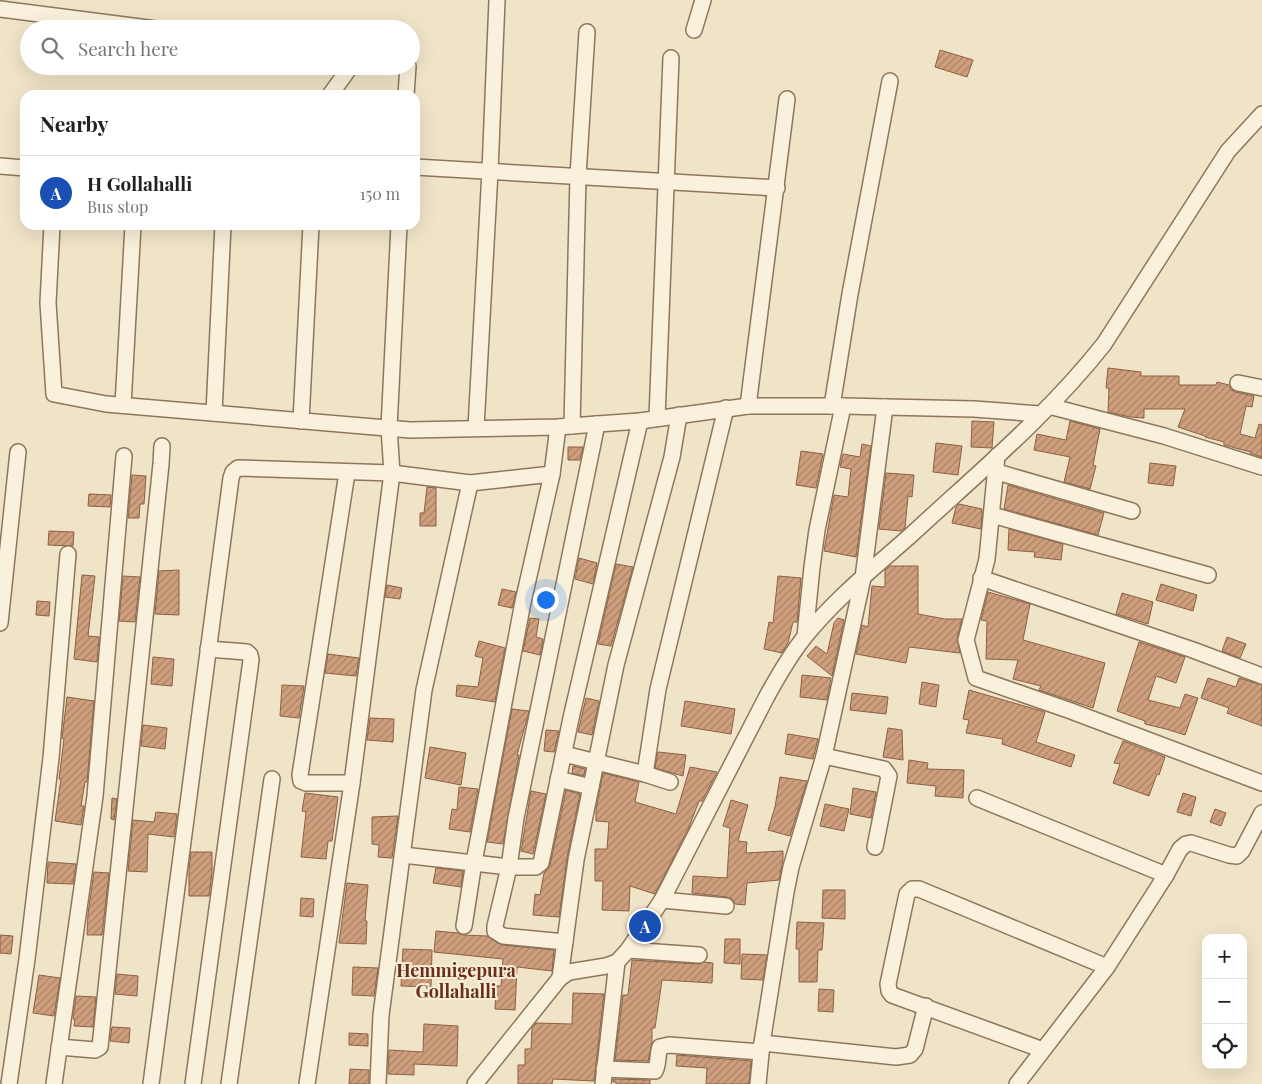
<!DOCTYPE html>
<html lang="en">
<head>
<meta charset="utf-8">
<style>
  :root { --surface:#fff; --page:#f6f6f6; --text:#222; --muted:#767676; --line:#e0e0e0; --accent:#db2777 }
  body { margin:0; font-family:"Playfair Display",serif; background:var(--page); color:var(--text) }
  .controls { position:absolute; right:15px; bottom:15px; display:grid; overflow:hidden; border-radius:10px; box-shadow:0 5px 20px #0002 }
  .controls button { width:45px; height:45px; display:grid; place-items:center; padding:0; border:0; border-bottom:1px solid var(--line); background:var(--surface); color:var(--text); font:25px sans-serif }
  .you { position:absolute; left:545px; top:599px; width:18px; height:18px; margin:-12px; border:4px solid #fff; border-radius:50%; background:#1a73e8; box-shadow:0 0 0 8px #1a73e833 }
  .badge { display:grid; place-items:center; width:32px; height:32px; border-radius:50%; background:var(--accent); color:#fff; font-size:16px; font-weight:700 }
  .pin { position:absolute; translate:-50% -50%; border:2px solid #fff; box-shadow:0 1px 5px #0006 }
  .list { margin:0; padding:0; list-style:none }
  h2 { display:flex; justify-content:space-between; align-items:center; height:65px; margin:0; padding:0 20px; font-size:21px }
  h2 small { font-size:16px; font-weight:400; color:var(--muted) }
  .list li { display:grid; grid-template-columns:32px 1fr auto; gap:15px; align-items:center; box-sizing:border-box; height:75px; padding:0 20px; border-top:1px solid var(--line) }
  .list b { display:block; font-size:19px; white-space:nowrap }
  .list p { margin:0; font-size:16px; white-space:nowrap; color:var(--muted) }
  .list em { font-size:16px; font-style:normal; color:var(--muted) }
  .icon { flex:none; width:28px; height:28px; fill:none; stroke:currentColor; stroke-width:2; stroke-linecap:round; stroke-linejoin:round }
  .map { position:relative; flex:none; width:1262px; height:1084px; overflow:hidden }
  .search { position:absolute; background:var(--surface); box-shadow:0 5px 20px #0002; left:20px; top:20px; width:400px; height:55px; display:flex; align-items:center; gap:12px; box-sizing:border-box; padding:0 18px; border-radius:28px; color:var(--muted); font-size:19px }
  .panel { position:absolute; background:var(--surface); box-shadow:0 5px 20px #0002; left:20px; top:90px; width:400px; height:140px; border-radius:15px }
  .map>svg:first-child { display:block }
  .building { fill:url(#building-hatch); stroke:#8d5f41 }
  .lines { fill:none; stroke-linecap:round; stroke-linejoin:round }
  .minor-casing { stroke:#8d765c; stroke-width:18 }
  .minor { stroke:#faf1dc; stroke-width:15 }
  .labels { text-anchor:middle; stroke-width:4; stroke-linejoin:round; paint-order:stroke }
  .quarter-label { font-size:18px; font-weight:bold; fill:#6b2e1e; stroke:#f7eed8 }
</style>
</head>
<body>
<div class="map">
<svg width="1262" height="1084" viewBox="0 0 1262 1084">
  <defs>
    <pattern id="building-hatch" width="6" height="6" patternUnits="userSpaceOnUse" patternTransform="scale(1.25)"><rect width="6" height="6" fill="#cf9f7d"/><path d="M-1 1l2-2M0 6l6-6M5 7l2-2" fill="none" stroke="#a98266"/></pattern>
  </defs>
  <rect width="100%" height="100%" fill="#f0e4c8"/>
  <g class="building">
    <polygon points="940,50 973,60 967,77 935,67"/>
    <polygon points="1108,368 1141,372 1141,376 1179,376 1179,385 1216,385 1217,382 1229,385 1231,390 1236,392 1254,396 1252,407 1246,406 1240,434 1255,438 1259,424 1262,425 1262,457 1250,453 1251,452 1224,445 1224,442 1205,437 1205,436 1178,427 1185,409 1144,409 1144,418 1130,417 1108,412 1109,388 1106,388"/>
    <polygon points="972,421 994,422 992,448 971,447"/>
    <polygon points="1070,421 1100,429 1093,465 1096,466 1090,489 1064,482 1070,457 1034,450 1037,434 1066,440"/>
    <polygon points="936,443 962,446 958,475 933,472"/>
    <polygon points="862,444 871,446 856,557 824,551 834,495 848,497 851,469 840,467 843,454 860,457"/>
    <polygon points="568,447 583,447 580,460 568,460"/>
    <polygon points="801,451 823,454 816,488 796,485"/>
    <polygon points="1150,463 1176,466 1173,486 1148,483"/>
    <polygon points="886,473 914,475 912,497 908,496 905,528 901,531 879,529"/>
    <polygon points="132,475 146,476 144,504 140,504 139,518 128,518"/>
    <polygon points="1008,485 1104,513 1098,535 1004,509"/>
    <polygon points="427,487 436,488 436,526 420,526 420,513 424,513"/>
    <polygon points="89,494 111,495 110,507 88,506"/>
    <polygon points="959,504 982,509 981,529 952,523 956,507"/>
    <polygon points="1009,529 1063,544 1061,560 1034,557 1035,552 1008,550"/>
    <polygon points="49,531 74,532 73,546 48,545"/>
    <polygon points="579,558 597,563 593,584 575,579"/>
    <polygon points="616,564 633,567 611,646 598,644"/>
    <polygon points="890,566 918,566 918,614 945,619 962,619 957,638 960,653 909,647 906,663 856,654 862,625 868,627 872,586 885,587 885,570"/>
    <polygon points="179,570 179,615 155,614 159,571"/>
    <polygon points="82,575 95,576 88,636 99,637 97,662 74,659"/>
    <polygon points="123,576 140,577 135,622 119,621"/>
    <polygon points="778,576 801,578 797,622 793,622 788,643 782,653 764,649 769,622 773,623"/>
    <polygon points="1161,584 1197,595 1193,611 1156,600"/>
    <polygon points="387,585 402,588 400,599 385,597"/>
    <polygon points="502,589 516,592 512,608 498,605"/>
    <polygon points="988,592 1030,604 1023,640 1105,663 1093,708 1039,690 1041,686 1013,679 1018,660 986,659 987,621 981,620"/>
    <polygon points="1122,593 1153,602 1148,624 1116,614"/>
    <polygon points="37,601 50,602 49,616 36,615"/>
    <polygon points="530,618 539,619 536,637 543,639 540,655 523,651"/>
    <polygon points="838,618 844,620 832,676 807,656 816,646 827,654 834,623"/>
    <polygon points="1227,637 1246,644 1240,658 1222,651"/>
    <polygon points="479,641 505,648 495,702 456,696 457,685 478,687 483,658 475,656"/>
    <polygon points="1139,642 1185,657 1176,683 1156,676 1148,700 1180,708 1185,694 1198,698 1185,735 1166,729 1145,724 1145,721 1117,711"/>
    <polygon points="328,654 359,658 356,676 325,673"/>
    <polygon points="153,657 174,659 172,686 151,684"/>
    <polygon points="802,675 831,678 827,700 800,697"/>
    <polygon points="1208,678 1236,687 1239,678 1262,685 1262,726 1227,713 1229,708 1201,698"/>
    <polygon points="922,682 939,685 936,707 919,704"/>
    <polygon points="282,685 304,686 299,718 280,716"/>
    <polygon points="969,690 1045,712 1036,742 1075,755 1071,767 1002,744 1003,739 966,733 969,720 963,719"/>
    <polygon points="852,693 888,697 886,714 850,710"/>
    <polygon points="67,697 94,701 87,782 85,782 81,806 84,806 81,825 55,821 61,779 59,779 64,739 62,738"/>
    <polygon points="586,698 599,701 592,735 578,732"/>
    <polygon points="685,701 735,709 731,734 681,726"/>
    <polygon points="512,709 529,711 517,755 519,755 503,844 487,842"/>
    <polygon points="370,718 394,719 393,742 367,740"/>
    <polygon points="143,725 167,728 165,749 141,746"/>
    <polygon points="888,728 902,730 903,760 883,757"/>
    <polygon points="546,730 559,731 554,752 544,751"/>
    <polygon points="788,734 818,739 813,759 785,754"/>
    <polygon points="1123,741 1165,757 1159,775 1157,774 1149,796 1113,783 1120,764 1114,763"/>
    <polygon points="430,747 466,753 461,785 425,778"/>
    <polygon points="658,752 686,755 683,776 655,768"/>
    <polygon points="909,760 928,763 927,769 964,770 963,798 935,796 936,786 907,783"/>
    <polygon points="573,766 585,769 584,776 572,773"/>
    <polygon points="690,767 717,772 702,801 699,801 689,827 655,894 630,886 629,911 602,910 603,881 595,881 595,849 607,849 609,822 596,821 596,809 603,773 639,782 635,802 676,814"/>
    <polygon points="780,777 807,781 790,836 768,830 775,807"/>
    <polygon points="459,787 478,789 470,832 449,829 452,809 457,810"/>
    <polygon points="853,788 876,792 871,818 850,814"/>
    <polygon points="566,790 580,794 567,858 559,917 533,915 535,894 540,895 544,873 550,865"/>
    <polygon points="531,791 546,794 533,854 521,851"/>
    <polygon points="305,793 338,797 332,841 328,841 326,859 301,857 306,812 302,811"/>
    <polygon points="1183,793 1196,797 1191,816 1177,812"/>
    <polygon points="112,798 117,799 114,820 111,819"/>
    <polygon points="731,800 748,805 738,841 747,842 746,853 783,851 783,859 779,880 747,883 745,905 735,904 732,899 727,897 692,893 693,876 727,878 730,828 723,826"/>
    <polygon points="825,804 849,809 844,831 820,826"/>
    <polygon points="1215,809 1226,813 1221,826 1210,822"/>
    <polygon points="156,812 177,814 174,837 148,834 147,872 128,871 133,820 154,822"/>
    <polygon points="398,816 392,858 378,857 379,845 372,844 372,817"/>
    <polygon points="191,852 212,852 212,873 209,896 189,896 189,869"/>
    <polygon points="48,862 76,864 73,884 47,883"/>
    <polygon points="436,868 463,871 461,887 433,883"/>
    <polygon points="94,872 109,873 102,935 87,935 88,914"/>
    <polygon points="347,883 368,885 365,921 367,921 366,944 339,943"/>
    <polygon points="823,890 845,890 845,919 822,918"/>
    <polygon points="301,898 314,899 313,917 300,916"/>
    <polygon points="797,922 824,923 822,950 818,950 817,982 799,982 799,949 796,949"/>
    <polygon points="436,931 458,933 463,935 487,936 502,945 554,950 552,971 517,967 515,1010 495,1009 496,986 501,986 503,959 434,952"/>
    <polygon points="0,935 13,936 11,954 0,953"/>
    <polygon points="725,939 740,939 740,964 724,963"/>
    <polygon points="403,949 432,950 431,987 401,986"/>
    <polygon points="742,954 767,955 763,980 741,979"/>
    <polygon points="632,960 698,964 704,962 713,963 712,983 662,980 655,1028 652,1028 652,1043 648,1061 615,1060 623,995 628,995"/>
    <polygon points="353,967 378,968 374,996 352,995"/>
    <polygon points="117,974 138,976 137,996 115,994"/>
    <polygon points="39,975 60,978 54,1016 33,1013"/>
    <polygon points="819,989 834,990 833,1012 818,1011"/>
    <polygon points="573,993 604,994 594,1081 553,1079 552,1084 518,1084 518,1065 525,1065 525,1049 531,1049 532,1028 536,1023 572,1024"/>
    <polygon points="76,996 96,997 93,1027 74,1026 75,1019 73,1019"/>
    <polygon points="424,1024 458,1026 457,1066 414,1064 414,1075 388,1074 389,1050 423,1052"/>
    <polygon points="112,1027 130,1028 129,1043 110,1041"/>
    <polygon points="349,1033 368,1034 368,1046 349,1045"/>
    <polygon points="677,1055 751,1061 749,1084 706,1084 707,1068 676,1066"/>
    <polygon points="350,1069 369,1070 369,1084 349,1084"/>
    <polygon points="613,1079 650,1080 650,1084 616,1084 616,1082 613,1082"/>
  </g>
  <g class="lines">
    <g class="minor-casing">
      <g id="minor">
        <polyline points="0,9 156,29"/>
        <polyline points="694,30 703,0"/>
        <polyline points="330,95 351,66"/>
        <polyline points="406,95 408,66"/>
        <polyline points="0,166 25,168"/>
        <polyline points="415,167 777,188"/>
        <polyline points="52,225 48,303 54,394 106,404 410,430 558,427 597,424 640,421 748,406 843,406 974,409 1040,414"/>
        <polyline points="1238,383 1262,388"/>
        <polyline points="123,405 133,225"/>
        <polyline points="748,406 787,99"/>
        <polyline points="832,406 850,294 890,81"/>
        <polyline points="1049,406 1164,436 1262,467"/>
        <polyline points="214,413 223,225"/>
        <polyline points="657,418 671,58"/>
        <polyline points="301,421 311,225"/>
        <polyline points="572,426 578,176 587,32"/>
        <polyline points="476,428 490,171 497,0"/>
        <polyline points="997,456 987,559 966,640 976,678 1071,711 1262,783"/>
        <polyline points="997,472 1132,511"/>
        <polyline points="347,473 300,775 301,781 306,783 352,783"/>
        <polyline points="992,515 1208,575"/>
        <polyline points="981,578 1193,650 1262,676"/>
        <polyline points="0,623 18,452"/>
        <polyline points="805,636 812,567 817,530 843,406"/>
        <polyline points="564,754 645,774 670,782"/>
        <polyline points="824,756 884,769 889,776 875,847"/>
        <polyline points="645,774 658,689 726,408"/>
        <polyline points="558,779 591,787"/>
        <polyline points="977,798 1166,875"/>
        <polyline points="403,855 509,867 536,867 541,863 571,718 640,421"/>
        <polyline points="662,900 726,906"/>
        <polyline points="464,926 474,862 523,602 552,474 558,427"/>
        <polyline points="565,942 503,936 495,931 495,926 509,867 516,818 597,424"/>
        <polyline points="628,950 699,955"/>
        <polyline points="560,978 576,860 616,665 672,457 679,415"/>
        <polyline points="762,1043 896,1057 910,1055 915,1049 926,1006"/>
        <polyline points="59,1047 95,1050 100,1047 161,464 162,446"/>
        <polyline points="1043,1050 892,995 889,991 888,984 907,894 912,889 919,889 1107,967"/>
        <path d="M604,1069L655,1071C659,1064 657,1055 660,1047L669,1045L761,1052"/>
        <polyline points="9,1084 27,959 51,758 68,554"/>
        <polyline points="54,1084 95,796 124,456"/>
        <polyline points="151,1084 231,478 233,472 238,468 392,473 470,483 552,474"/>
        <polyline points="193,1084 251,660 250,655 247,652 208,649"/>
        <polyline points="229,1084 272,779"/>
        <polyline points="307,1084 352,783 392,473 389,428 399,225"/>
        <polyline points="378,1084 381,1015 424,690 470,483"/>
        <path d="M475,1084L560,978L569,972L606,966L617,962L628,950L662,900L766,698C778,676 791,653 807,634C837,597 875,567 911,535C977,474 1048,415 1104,344L1228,151L1262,114"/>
        <polyline points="603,1084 617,962"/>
        <polyline points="758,1084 762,1043 786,892 791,867 824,756 863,578 885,407"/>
        <polyline points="1017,1084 1107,967 1166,875 1180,849 1186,844 1191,843 1229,855 1237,856 1242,851 1262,813"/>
      </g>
    </g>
    <use href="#minor" class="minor"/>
  </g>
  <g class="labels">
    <g class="quarter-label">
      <text x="456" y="977">Hemmigepura<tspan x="456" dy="21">Gollahalli</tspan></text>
    </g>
  </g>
</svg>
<div class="controls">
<button>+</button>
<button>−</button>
<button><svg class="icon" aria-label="locate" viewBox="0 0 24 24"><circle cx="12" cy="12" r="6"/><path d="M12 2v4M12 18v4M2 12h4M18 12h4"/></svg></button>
</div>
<div class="you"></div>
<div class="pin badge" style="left:645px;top:926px;background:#1a4fb4">A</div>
<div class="search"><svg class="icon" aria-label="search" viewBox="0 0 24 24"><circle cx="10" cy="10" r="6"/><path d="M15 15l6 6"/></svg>Search here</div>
<section class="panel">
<h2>Nearby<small></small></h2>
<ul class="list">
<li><span class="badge" style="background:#1a4fb4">A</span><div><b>H Gollahalli</b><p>Bus stop</p></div><em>150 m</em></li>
</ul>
</section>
</div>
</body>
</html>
